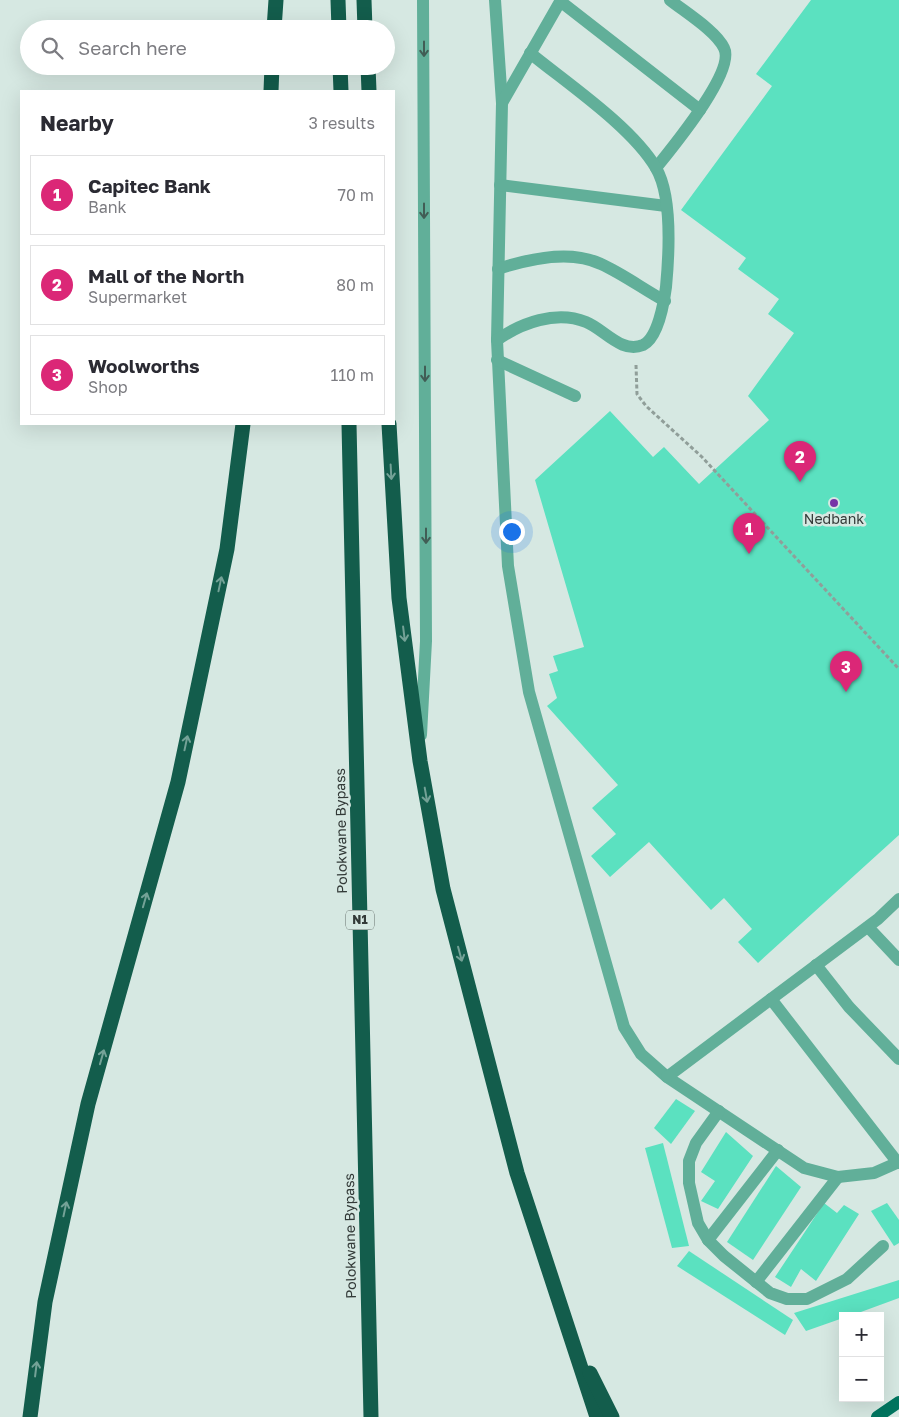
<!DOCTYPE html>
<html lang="en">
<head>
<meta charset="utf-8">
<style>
  :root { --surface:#fff; --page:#f7f7f7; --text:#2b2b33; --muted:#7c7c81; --line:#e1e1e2; --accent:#db2777 }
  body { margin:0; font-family:"Golos Text",sans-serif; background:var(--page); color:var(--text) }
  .controls { position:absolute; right:15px; bottom:15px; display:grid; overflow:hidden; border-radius:0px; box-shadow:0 5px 20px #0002 }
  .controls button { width:45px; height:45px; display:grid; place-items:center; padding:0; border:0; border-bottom:1px solid var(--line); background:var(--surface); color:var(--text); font:25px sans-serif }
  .you { position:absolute; left:511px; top:531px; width:18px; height:18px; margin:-12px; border:4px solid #fff; border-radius:50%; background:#1a73e8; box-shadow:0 0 0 8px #1a73e833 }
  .badge { display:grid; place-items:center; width:32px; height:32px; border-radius:50%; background:var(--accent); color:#fff; font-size:16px; font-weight:700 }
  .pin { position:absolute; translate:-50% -41px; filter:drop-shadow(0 1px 2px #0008) }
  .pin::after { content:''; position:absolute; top:26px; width:18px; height:15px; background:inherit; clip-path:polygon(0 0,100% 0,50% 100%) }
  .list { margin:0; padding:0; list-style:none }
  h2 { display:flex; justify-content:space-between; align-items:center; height:65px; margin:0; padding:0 20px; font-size:21px }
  h2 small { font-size:16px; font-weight:400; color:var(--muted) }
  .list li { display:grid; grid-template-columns:32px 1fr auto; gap:15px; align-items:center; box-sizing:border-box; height:80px; margin:0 10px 10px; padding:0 10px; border:1px solid var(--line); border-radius:0px }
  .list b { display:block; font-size:19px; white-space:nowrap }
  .list p { margin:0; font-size:16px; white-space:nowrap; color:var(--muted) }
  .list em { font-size:16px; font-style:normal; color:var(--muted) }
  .icon { flex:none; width:28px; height:28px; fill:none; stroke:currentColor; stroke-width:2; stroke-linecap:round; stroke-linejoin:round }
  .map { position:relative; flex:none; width:899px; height:1417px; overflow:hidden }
  .search { position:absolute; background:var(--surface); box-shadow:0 5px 20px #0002; left:20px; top:20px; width:375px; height:55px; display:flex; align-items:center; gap:12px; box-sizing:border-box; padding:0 18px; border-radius:28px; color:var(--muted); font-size:19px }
  .panel { position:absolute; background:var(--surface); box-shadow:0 5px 20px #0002; left:20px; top:90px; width:375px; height:335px; border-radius:0px }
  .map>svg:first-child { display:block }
  .building { fill:#5be1c0 }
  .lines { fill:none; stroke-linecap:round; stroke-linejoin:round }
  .path { stroke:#909e99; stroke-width:3; stroke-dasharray:4 2.5; stroke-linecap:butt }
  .minor { stroke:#61af99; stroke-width:12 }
  .major { stroke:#01755f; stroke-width:12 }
  .highway { stroke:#135d4c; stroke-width:15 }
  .oneway { stroke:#415d55 }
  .oneway2 { stroke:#74a297 }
  .poi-dot { fill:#7733a7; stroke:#d6e8e2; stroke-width:2 }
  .labels { text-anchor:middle; stroke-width:5; stroke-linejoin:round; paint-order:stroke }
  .shield { fill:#d6e8e2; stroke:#646e6b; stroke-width:1 }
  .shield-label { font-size:12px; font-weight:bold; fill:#333a38 }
  .poi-label { font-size:14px; fill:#333a38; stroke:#d6e8e2 }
  .street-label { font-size:14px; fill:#333a38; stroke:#d6e8e2 }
</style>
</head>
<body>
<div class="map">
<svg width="899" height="1417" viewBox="0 0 899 1417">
  <rect width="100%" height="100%" fill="#d6e8e2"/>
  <g class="building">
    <polygon points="811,0 899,0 899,835 758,963 738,942 752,929 724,898 711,910 649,842 610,877 591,856 616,834 592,808 618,785 547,706 557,698 549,674 558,671 553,656 584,647 535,480 610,411 653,457 664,447 699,484 769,420 748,396 794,333 768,314 779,299 738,269 746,258 681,210 772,86 756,74"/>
    <polygon points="676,1099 695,1111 671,1144 654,1128"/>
    <polygon points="726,1132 753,1156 718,1209 701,1201 715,1181 701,1172"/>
    <polygon points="663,1143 689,1246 672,1248 645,1148"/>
    <polygon points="776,1166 801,1187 753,1260 727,1242"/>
    <polygon points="824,1203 837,1213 844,1205 859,1214 816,1281 801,1269 791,1287 775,1277"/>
    <polygon points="887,1203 899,1220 899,1243 894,1246 871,1211"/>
    <polygon points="689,1251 793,1320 785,1335 677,1266"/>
    <polygon points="899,1280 899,1298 850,1316 843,1316 843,1318 806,1331 794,1313"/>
  </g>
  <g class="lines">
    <polyline class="path" points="636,365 637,394 646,406 702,457 899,669"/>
    <g class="minor">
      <polyline points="495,0 502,103"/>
      <polyline points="561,0 502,103 497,340 508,566 529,692 624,1027 641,1054 667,1077 804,1168 838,1177 874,1173 899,1162"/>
      <polyline points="560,1 700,110"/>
      <path d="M656,168C672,148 736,71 724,48C716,31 685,12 670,0"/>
      <polyline points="500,185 666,206"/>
      <path d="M498,269C528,259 570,249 601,264C623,274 643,289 665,301"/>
      <path d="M497,340C521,323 556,310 586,322C604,329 621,354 643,345C658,338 664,302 666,287C669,255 673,197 656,168C632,127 568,84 530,53"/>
      <polyline points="497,360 575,396"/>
      <polyline points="421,735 426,641 423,0"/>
      <polyline points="868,927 899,960"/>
      <polyline points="816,965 849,1007 899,1059"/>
      <polyline points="771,999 898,1163"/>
      <polyline points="667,1077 878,919 899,899"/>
      <polyline points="719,1111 696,1143 689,1161 689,1183 698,1223 708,1240 724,1256 770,1293 787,1299 807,1299 847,1279 883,1246"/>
      <polyline points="708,1240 778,1150"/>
      <polyline points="756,1282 838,1177"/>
    </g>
    <polyline class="major" points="877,1417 899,1402"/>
    <g class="highway">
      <polyline points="338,0 339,29"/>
      <polyline points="364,0 365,29"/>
      <polyline points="274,29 276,0"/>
      <polyline points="340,66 341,91"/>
      <polyline points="368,66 369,91"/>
      <polyline points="271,91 272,66"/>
      <polyline points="349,424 371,1417"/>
      <polyline points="389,424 399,598 420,761 443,889 517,1173 597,1417"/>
      <polyline points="590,1373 612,1417"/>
      <polyline points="30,1417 45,1302 88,1104 178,782 227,549 243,424"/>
    </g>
  </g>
  <defs><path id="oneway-shaft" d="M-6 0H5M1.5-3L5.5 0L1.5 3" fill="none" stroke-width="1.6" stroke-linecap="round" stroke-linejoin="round" transform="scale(1.25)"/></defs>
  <g class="oneway">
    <use href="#oneway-shaft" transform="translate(424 49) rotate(90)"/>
    <use href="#oneway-shaft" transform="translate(424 211) rotate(90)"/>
    <use href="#oneway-shaft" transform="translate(425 374) rotate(90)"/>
    <use href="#oneway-shaft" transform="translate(426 536) rotate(90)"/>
  </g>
  <g class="oneway2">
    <use href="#oneway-shaft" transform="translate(391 472) rotate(87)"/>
    <use href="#oneway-shaft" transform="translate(220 584) rotate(-78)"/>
    <use href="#oneway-shaft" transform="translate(404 634) rotate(83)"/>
    <use href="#oneway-shaft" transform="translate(186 743) rotate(-78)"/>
    <use href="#oneway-shaft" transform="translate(426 795) rotate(80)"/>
    <use href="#oneway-shaft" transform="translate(145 900) rotate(-74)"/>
    <use href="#oneway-shaft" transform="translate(460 954) rotate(75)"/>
    <use href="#oneway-shaft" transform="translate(102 1057) rotate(-74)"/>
    <use href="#oneway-shaft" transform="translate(65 1209) rotate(-78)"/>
    <use href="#oneway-shaft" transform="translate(36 1369) rotate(-83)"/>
  </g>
  <circle class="poi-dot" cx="834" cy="503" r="5"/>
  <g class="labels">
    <rect class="shield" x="346" y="910.5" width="28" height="19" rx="4"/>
    <g class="shield-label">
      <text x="360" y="924">N1</text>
    </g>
    <g class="poi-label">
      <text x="834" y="524">Nedbank</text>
    </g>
    <g class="street-label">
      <text transform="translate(341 831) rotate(-91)" y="5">Polokwane Bypass</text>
      <text transform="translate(350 1236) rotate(-91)" y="5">Polokwane Bypass</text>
    </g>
  </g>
</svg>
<div class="controls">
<button>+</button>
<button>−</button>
</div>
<div class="you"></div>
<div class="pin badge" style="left:749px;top:554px">1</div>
<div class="pin badge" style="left:800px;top:482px">2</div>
<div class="pin badge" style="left:846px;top:692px">3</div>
<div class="search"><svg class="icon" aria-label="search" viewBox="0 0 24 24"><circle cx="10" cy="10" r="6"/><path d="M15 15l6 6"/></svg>Search here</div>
<section class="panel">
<h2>Nearby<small>3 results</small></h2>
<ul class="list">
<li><span class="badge">1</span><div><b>Capitec Bank</b><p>Bank</p></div><em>70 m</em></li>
<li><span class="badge">2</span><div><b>Mall of the North</b><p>Supermarket</p></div><em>80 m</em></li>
<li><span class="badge">3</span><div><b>Woolworths</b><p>Shop</p></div><em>110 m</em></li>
</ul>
</section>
</div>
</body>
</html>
